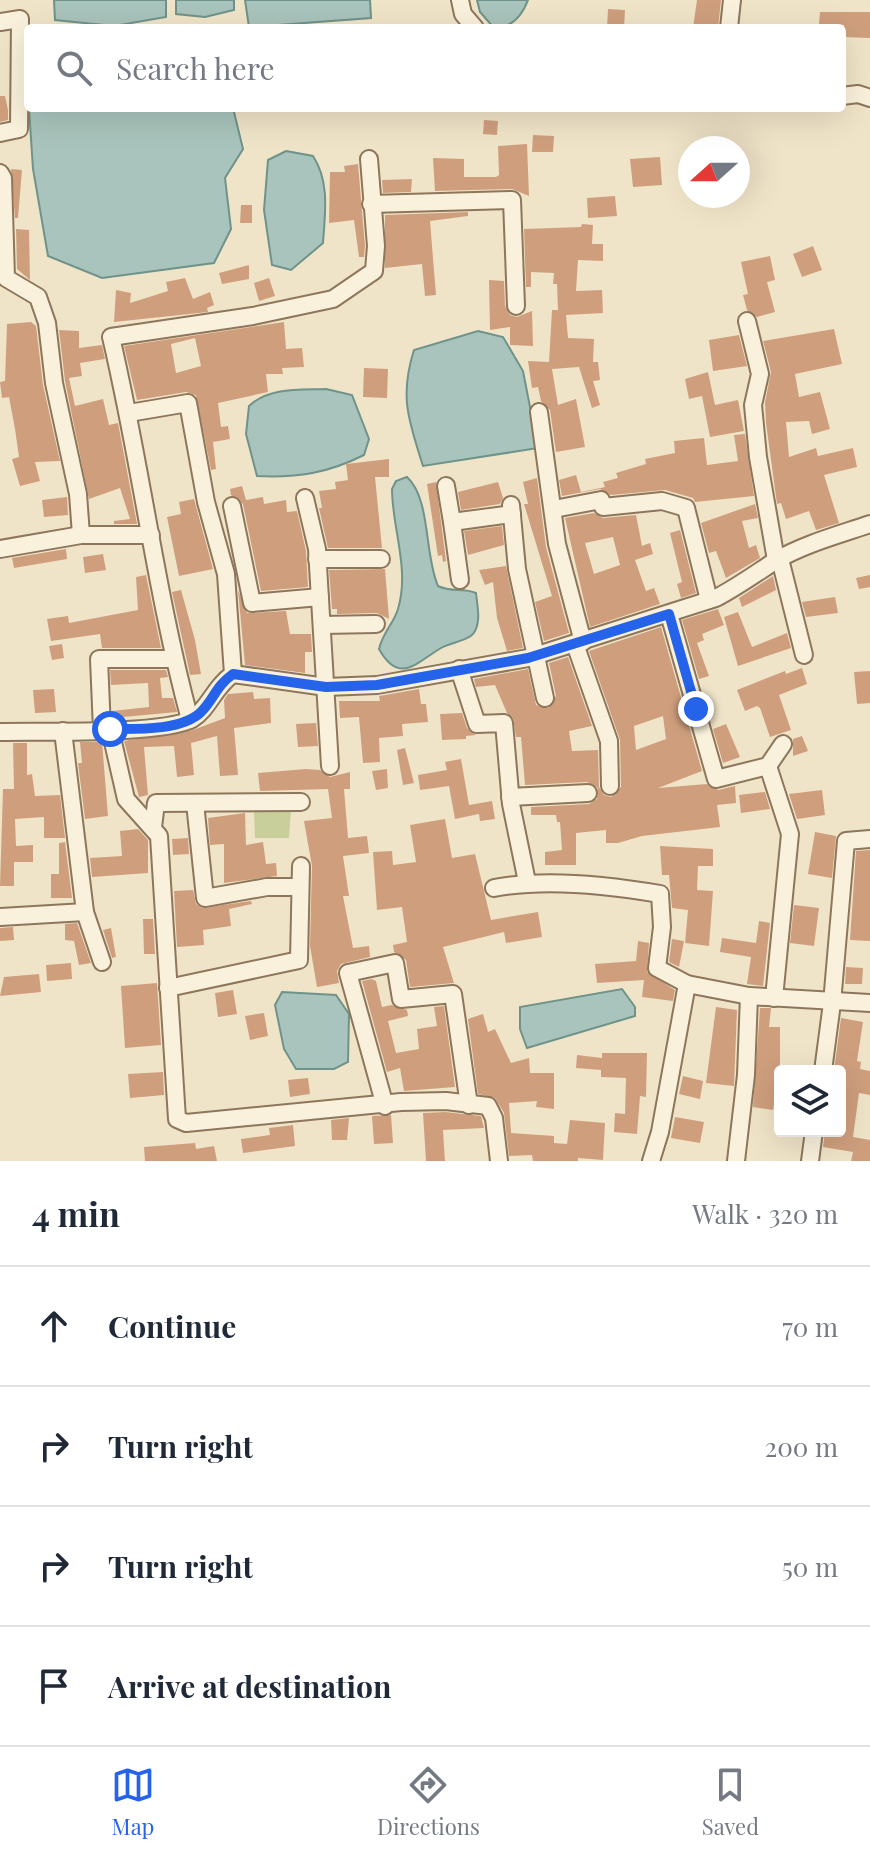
<!DOCTYPE html>
<html lang="en">
<head>
<meta charset="utf-8">
<style>
  :root { --surface:#fff; --page:#f6f6f7; --text:#1f2937; --muted:#747a83; --line:#e0e1e3; --accent:#2563eb }
  body { margin:0; font-family:"Playfair Display",serif; background:var(--page); color:var(--text) }
  .controls { position:absolute; right:24px; bottom:24px; display:grid; overflow:hidden; border-radius:8px; box-shadow:0 8px 32px #0002 }
  .controls button { width:72px; height:72px; display:grid; place-items:center; padding:0; border:0; border-bottom:2px solid var(--line); background:var(--surface); color:var(--text); font:40px sans-serif }
  .compass { position:absolute; left:678px; top:136px; width:72px; height:72px; border-radius:50%; background:var(--surface); box-shadow:0 8px 32px #0002; rotate:249deg }
  .stop { position:absolute; width:24px; height:24px; margin:-18px; border:6px solid #2563eb; border-radius:50%; background:#fff }
  .stop.end { background:#2563eb; border-color:#fff; box-shadow:0 2px 8px #0008 }
  .list { margin:0; padding:0; list-style:none }
  h2 { display:flex; justify-content:space-between; align-items:center; height:104px; margin:0; padding:0 32px; font-size:34px }
  h2 small { font-size:26px; font-weight:400; color:var(--muted) }
  .list li { display:grid; grid-template-columns:52px 1fr auto; gap:24px; align-items:center; box-sizing:border-box; height:120px; padding:0 32px; border-top:2px solid var(--line) }
  .list b { display:block; font-size:30px; white-space:nowrap }
  .list em { font-size:26px; font-style:normal; color:var(--muted) }
  .icon { flex:none; width:44px; height:44px; fill:none; stroke:currentColor; stroke-width:2; stroke-linecap:round; stroke-linejoin:round }
  .map { position:relative; flex:none; width:870px; height:1161px; overflow:hidden }
  .search { position:absolute; background:var(--surface); box-shadow:0 8px 32px #0002; left:24px; right:24px; top:24px; height:88px; display:flex; align-items:center; gap:20px; box-sizing:border-box; padding:0 28px; border-radius:8px; color:var(--muted); font-size:30px }
  .sheet { height:584px; background:var(--surface) }
  nav { display:flex; justify-content:space-around; align-items:center; box-sizing:border-box; height:112px; border-top:2px solid var(--line); background:var(--surface); font-size:22px; color:var(--muted) }
  nav a { display:grid; justify-items:center; gap:4px }
  nav .on { color:var(--accent) }
  .map>svg:first-child { display:block }
  .green { fill:#c9cf9b }
  .water { fill:#a9c4bc; stroke:#6f938a; stroke-width:2 }
  .building { fill:#cf9f7d; fill-rule:evenodd }
  .lines { fill:none; stroke-linecap:round; stroke-linejoin:round }
  .minor-casing { stroke:#8d765c; stroke-width:20 }
  .minor { stroke:#faf1dc; stroke-width:16 }
  .route { stroke:#2563eb; stroke-width:10 }
</style>
</head>
<body>
<div class="map">
<svg width="870" height="1161" viewBox="0 0 870 1161">
  <rect width="100%" height="100%" fill="#f0e4c8"/>
  <polygon class="green" points="291,811 289,838 255,838 254,812"/>
  <g class="water">
    <polygon points="54,0 166,0 166,17 114,26 55,20"/>
    <polygon points="176,0 234,0 234,10 205,17 176,14"/>
    <polygon points="245,0 370,0 371,18 249,27"/>
    <path d="M477,0H528C522,16 512,28 494,28L480,12Z"/>
    <polygon points="29,108 233,108 243,149 225,178 231,229 214,263 102,278 48,256 33,169"/>
    <path d="M286,151L313,156C330,182 325,213 323,243L291,270L272,265L264,210L268,160Z"/>
    <path d="M478,331L503,337L523,371L538,448L423,466C409,421 399,397 414,350Z"/>
    <path d="M326,389L352,395L369,439L364,455C328,473 298,478 257,476L246,434L249,406C269,387 300,390 326,389Z"/>
    <path d="M407,477C431,499 424,554 438,586C452,593 463,587 476,593C477,604 481,620 475,631C470,641 451,642 441,648C416,663 399,685 379,649C383,632 394,623 398,609C410,569 392,528 392,489L396,481Z"/>
    <polygon points="622,989 635,1007 635,1016 527,1048 520,1029 520,1007"/>
    <polygon points="282,992 336,995 349,1014 348,1062 334,1069 296,1069 284,1049 275,1005"/>
  </g>
  <g class="building">
    <polygon points="697,0 721,0 718,28 693,28"/>
    <polygon points="608,9 625,10 624,28 607,28"/>
    <polygon points="820,12 870,12 870,38 844,37 844,25 819,24"/>
    <polygon points="0,96 5,96 8,110 8,120 0,122"/>
    <polygon points="484,120 498,121 497,135 483,134"/>
    <polygon points="533,135 554,136 553,152 532,152"/>
    <polygon points="527,144 529,196 512,189 435,191 433,158 464,159 464,177 496,177 499,175 498,146"/>
    <polygon points="660,157 662,185 633,187 630,159"/>
    <polygon points="358,164 365,246 364,257 359,257 354,220 329,223 330,172 345,172 344,166"/>
    <polygon points="11,169 22,170 18,218 15,218"/>
    <polygon points="412,179 411,192 383,193 382,180"/>
    <polygon points="615,196 617,216 588,218 587,198"/>
    <polygon points="241,205 252,205 252,223 240,223"/>
    <polygon points="468,212 468,216 430,221 436,295 425,296 422,264 385,268 385,215"/>
    <polygon points="582,224 593,225 592,244 603,244 603,261 578,260 576,291 602,290 603,313 566,315 568,338 594,339 593,362 598,362 600,380 593,381 600,405 592,408 579,367 552,369 558,405 576,399 585,447 556,452 550,410 541,401 538,387 532,388 528,361 549,362 552,310 558,310 557,284 553,284 554,273 531,272 531,287 526,287 524,229 581,227"/>
    <polygon points="16,229 29,230 30,280 17,269"/>
    <polygon points="813,246 822,270 802,277 793,254"/>
    <polygon points="770,256 775,280 767,282 775,312 757,317 747,310 743,295 748,294 741,262"/>
    <polygon points="249,265 249,279 222,284 219,273"/>
    <polygon points="185,278 193,299 210,292 214,305 207,308 208,312 114,322 116,290 131,293 130,303 168,291 166,282"/>
    <polygon points="269,278 275,296 259,301 254,283"/>
    <polygon points="489,280 504,281 505,306 510,315 517,317 532,311 533,346 510,345 510,327 490,330"/>
    <polygon points="31,322 36,326 43,385 60,461 35,462 40,481 20,486 12,459 19,457 15,429 9,397 2,398 0,382 5,381 7,324"/>
    <path d="M284,322L286,349L302,348L304,367L282,368L283,374H266L268,392L218,403L221,427L228,426L230,439L213,442L216,469L211,470L196,395L186,392L137,400L124,346ZM195,338L201,366L176,373L171,344Z"/>
    <polygon points="834,329 842,364 795,374 799,397 820,392 830,429 812,434 809,421 786,422 789,457 816,448 818,456 853,448 857,467 824,475 839,523 816,530 809,511 786,519 781,503 777,504 766,423 765,402 771,372 763,341"/>
    <polygon points="59,330 79,331 79,348 102,345 105,359 80,363 82,376 69,378 75,406 103,399 109,425 118,423 137,524 114,524 114,521 130,519 120,488 89,499 65,381"/>
    <polygon points="739,335 747,366 713,371 709,340"/>
    <polygon points="364,368 388,369 387,398 363,397"/>
    <polygon points="708,372 715,405 738,400 744,431 710,437 702,396 689,399 685,379"/>
    <polygon points="745,434 754,496 695,502 693,498 665,490 611,495 600,489 562,496 559,480 576,475 581,492 605,487 603,482 618,478 616,473 646,464 645,459 675,453 674,441 704,438 707,465 738,461 734,435"/>
    <polygon points="389,459 389,477 375,477 382,548 328,548 319,508 322,508 319,491 336,489 335,482 348,480 346,464"/>
    <polygon points="537,478 546,547 569,633 544,641 535,602 552,596 524,504 528,504 523,482"/>
    <polygon points="436,482 446,561 443,562 442,555 438,556 427,484"/>
    <polygon points="498,482 503,498 500,504 461,510 458,492"/>
    <polygon points="242,486 246,500 263,497 264,504 286,500 287,512 297,511 306,551 308,587 261,591 243,504 231,495 230,489"/>
    <polygon points="67,497 68,515 44,517 42,500"/>
    <polygon points="194,499 213,569 179,576 167,517 181,514 179,502"/>
    <polygon points="755,504 758,518 742,521 749,548 756,545 760,558 726,578 716,551 709,553 701,523"/>
    <path d="M594,513L603,518L636,515L642,546L650,543L653,554L635,560L646,591L654,588L660,604L590,627L565,518ZM613,537L620,565L594,574L585,543Z"/>
    <polygon points="502,526 504,545 468,555 464,531"/>
    <polygon points="680,530 696,593 681,598 677,584 682,582 670,533"/>
    <polygon points="66,549 67,559 14,568 12,558"/>
    <polygon points="103,554 106,570 85,573 83,557"/>
    <polygon points="506,566 523,648 507,651 497,618 493,582 485,585 479,570"/>
    <polygon points="385,569 389,619 377,613 337,614 337,609 332,609 329,570"/>
    <polygon points="146,575 161,648 102,648 100,634 51,641 47,619 68,616 69,623 138,610 136,577"/>
    <polygon points="870,575 870,587 859,589 856,578"/>
    <polygon points="773,576 776,590 742,607 739,598"/>
    <polygon points="181,590 195,640 201,674 190,675 189,670 172,592"/>
    <polygon points="238,590 247,613 286,611 290,634 311,634 312,652 305,652 305,673 245,665"/>
    <polygon points="835,597 838,613 806,617 802,602"/>
    <polygon points="718,609 724,625 702,634 704,640 697,643 709,676 699,679 682,620"/>
    <polygon points="738,612 752,647 787,633 791,648 738,666 724,617"/>
    <path d="M661,627L702,771L658,788L707,784L718,790L735,786L736,803L717,805L720,827L642,836L618,843H606V830L576,833V865H545V852L562,850L560,822H557L556,815H531V807L589,804L597,799L598,788L587,782L525,785L521,737H516L513,718L507,713L495,685L476,687L474,679L528,669L536,705L548,708L556,696L549,663L568,657L592,726L569,731L572,751L598,750L599,787L604,795L611,797L621,787L620,740L589,651ZM663,716L666,739L636,750L634,726Z"/>
    <polygon points="62,644 64,658 52,660 49,646"/>
    <polygon points="802,668 807,684 779,695 791,730 770,737 760,708 757,706 745,711 737,690 785,671 786,674"/>
    <polygon points="110,670 166,670 168,677 160,678 162,698 173,698 177,712 113,718 112,711 149,707 148,683 111,685"/>
    <polygon points="870,671 870,703 857,704 854,672"/>
    <polygon points="54,689 56,712 35,713 33,690"/>
    <polygon points="419,689 421,704 426,704 428,722 402,724 403,736 379,738 380,762 363,763 359,717 340,718 339,701 380,701 379,696"/>
    <polygon points="253,692 254,699 270,698 271,723 234,728 238,775 220,776 217,736 191,743 194,775 177,777 174,746 144,747 148,795 139,797 124,741 193,730 225,718 224,700 228,694"/>
    <polygon points="462,713 467,728 476,735 466,736 466,739 442,740 440,714"/>
    <polygon points="316,723 318,746 298,747 296,724"/>
    <polygon points="726,724 740,757 723,763 713,729"/>
    <polygon points="802,736 808,751 793,756 793,739"/>
    <polygon points="80,742 102,742 108,816 85,819 78,763 82,763"/>
    <polygon points="13,743 27,743 27,775 32,774 35,796 60,795 65,838 44,838 44,817 15,819 16,846 33,845 33,862 14,862 14,886 0,886 3,789 14,789"/>
    <polygon points="405,748 414,783 403,785 397,750"/>
    <polygon points="461,759 469,805 492,801 495,819 480,821 479,814 455,819 449,786 420,790 418,775 447,770 445,762"/>
    <polygon points="306,769 320,770 330,777 350,772 350,789 344,789 348,838 367,836 369,853 343,856 349,896 343,896 353,948 369,946 370,957 341,964 337,971 339,983 317,987 310,946 312,866 304,821 332,818 328,789 260,791 258,773"/>
    <polygon points="387,769 388,788 376,790 372,771"/>
    <polygon points="822,790 825,815 797,819 789,794"/>
    <polygon points="765,792 770,809 741,813 739,795"/>
    <polygon points="245,813 246,845 263,842 266,864 276,863 277,876 224,883 224,844 210,845 208,818"/>
    <polygon points="445,819 452,858 475,854 491,920 538,912 542,937 506,943 504,932 443,947 454,983 410,987 406,960 394,952 393,945 407,942 402,907 377,910 373,852 392,851 393,865 416,862 410,825"/>
    <polygon points="138,829 148,840 148,873 92,877 90,858 122,856 120,831"/>
    <polygon points="815,832 836,836 832,878 808,874"/>
    <polygon points="188,838 189,854 173,855 172,839"/>
    <polygon points="65,842 72,898 51,898 51,874 59,874 59,843"/>
    <polygon points="660,846 713,849 713,866 698,866 697,890 713,891 709,946 685,943 688,910 672,908 669,875 662,875"/>
    <polygon points="870,850 870,941 850,940 856,851"/>
    <polygon points="193,890 196,904 202,908 251,901 252,904 229,909 231,926 203,930 204,945 177,947 174,891"/>
    <polygon points="794,905 819,908 814,946 790,943"/>
    <polygon points="143,919 153,919 155,954 144,954"/>
    <polygon points="759,921 770,923 763,986 747,984 751,957 720,952 722,938 756,943"/>
    <polygon points="77,923 91,963 79,965 74,941 65,940 65,924"/>
    <polygon points="13,927 14,940 0,941 0,928"/>
    <polygon points="111,928 116,957 112,958 103,930"/>
    <polygon points="672,939 684,941 679,967 669,962"/>
    <polygon points="638,941 649,943 647,972 675,990 673,1001 642,997 644,980 597,983 595,964 636,961"/>
    <polygon points="71,963 72,979 47,981 46,965"/>
    <polygon points="846,967 863,968 862,984 845,984"/>
    <polygon points="39,974 41,992 0,996 4,977"/>
    <polygon points="372,979 376,981 382,1007 392,1005 407,1010 408,1016 388,1021 396,1053 419,1049 417,1029 437,1026 434,1007 444,1006 455,1087 404,1091 400,1068 387,1072 362,981"/>
    <polygon points="157,983 161,1045 125,1048 121,986"/>
    <polygon points="233,990 237,1014 218,1017 215,993"/>
    <polygon points="716,1007 737,1010 734,1086 706,1083"/>
    <polygon points="760,1008 771,1008 769,1027 780,1027 780,1101 775,1100 773,1110 753,1107"/>
    <polygon points="264,1013 268,1036 250,1040 245,1016"/>
    <polygon points="483,1014 488,1032 495,1029 511,1063 529,1058 530,1073 554,1073 554,1109 536,1107 537,1101 509,1103 511,1133 554,1136 554,1143 567,1144 570,1120 605,1123 603,1160 578,1158 578,1161 533,1161 532,1155 509,1156 504,1113 495,1098 478,1094 468,1019"/>
    <polygon points="841,1018 863,1022 857,1061 861,1062 860,1069 870,1071 870,1095 859,1093 853,1137 870,1140 870,1161 851,1161 853,1152 823,1147 825,1131 840,1131 840,1071 834,1071"/>
    <polygon points="602,1053 647,1053 646,1097 640,1096 637,1134 614,1132 615,1113 625,1114 626,1078 601,1077 601,1070 576,1068 577,1055 602,1058"/>
    <polygon points="163,1072 164,1095 130,1098 128,1074"/>
    <polygon points="683,1076 703,1081 700,1099 679,1094"/>
    <polygon points="308,1078 310,1094 290,1097 288,1080"/>
    <polygon points="445,1112 481,1116 484,1128 443,1130 445,1161 426,1161 423,1113"/>
    <polygon points="391,1115 393,1143 374,1144 372,1116"/>
    <polygon points="675,1117 704,1122 700,1143 671,1138"/>
    <polygon points="349,1118 347,1140 332,1140 331,1120"/>
    <polygon points="293,1125 295,1146 243,1153 241,1139 270,1135 269,1128"/>
    <polygon points="195,1143 196,1149 214,1146 217,1161 145,1161 144,1147"/>
  </g>
  <g class="lines">
    <g class="minor-casing">
      <g id="minor">
        <polyline points="460,0 463,14 475,28"/>
        <polyline points="0,22 20,19 19,129 0,133"/>
        <polyline points="729,28 732,0"/>
        <polyline points="842,96 858,94 870,98"/>
        <polyline points="0,173 3,178 6,278 38,297 47,323 54,383 78,494 81,535"/>
        <polyline points="371,204 512,200 516,306"/>
        <polyline points="747,321 760,374 753,405 758,457 776,560"/>
        <polyline points="539,412 557,544 583,642"/>
        <polyline points="129,413 188,403 206,502 226,574 233,674"/>
        <polyline points="446,486 452,522 512,514"/>
        <polyline points="305,498 317,549 330,766"/>
        <polyline points="511,505 517,569 545,698"/>
        <polyline points="232,506 252,603 320,597"/>
        <polyline points="554,509 601,500 603,507 662,501 686,508 709,600"/>
        <polyline points="452,522 460,580"/>
        <polyline points="0,549 81,535 151,535"/>
        <polyline points="317,559 381,559"/>
        <polyline points="780,559 804,655"/>
        <polyline points="669,614 716,779 768,766 783,744"/>
        <polyline points="322,625 376,624"/>
        <polyline points="575,644 609,741 610,786"/>
        <polyline points="459,669 477,724 504,723 511,804 527,882"/>
        <path d="M190,720C156,594 141,464 111,337L253,316L333,299L374,271L376,246L369,159"/>
        <polyline points="110,729 126,799 159,836 177,1119 186,1123 401,1102 446,1101 488,1106 494,1118 499,1161"/>
        <polyline points="102,730 99,659 174,659"/>
        <polyline points="63,731 85,912 102,962"/>
        <path d="M0,732C39,731 162,735 192,719C208,710 214,687 233,674L326,687L377,685L528,658L716,598C737,587 755,574 775,561C804,544 838,535 870,524"/>
        <polyline points="768,766 790,834 774,998"/>
        <polyline points="510,797 588,793"/>
        <polyline points="195,803 205,898 267,887 300,887"/>
        <polyline points="153,827 156,803 301,802"/>
        <path d="M494,888C545,878 608,885 660,894L662,927L657,968L687,984"/>
        <polyline points="0,917 85,912"/>
        <polyline points="168,988 299,960 301,866"/>
        <polyline points="823,1071 832,1003 846,841 870,839"/>
        <polyline points="385,1106 348,973 395,963 401,999 453,994 469,1105"/>
        <polyline points="651,1161 660,1132 687,984 749,996 870,1003"/>
        <polyline points="736,1161 746,1075 749,996"/>
        <polyline points="810,1161 814,1131"/>
      </g>
    </g>
    <use href="#minor" class="minor"/>
  </g>
  <g class="lines">
    <path class="route" d="M110,729C136,729 181,731 201,712C214,699 216,686 233,674L326,687L377,685L528,658L669,614L696,709"/>
  </g>
</svg>
<div class="controls">
<button><svg class="icon" aria-label="layers" viewBox="0 0 24 24"><path d="M12 4l9 5-9 5-9-5zM3 14l9 5 9-5"/></svg></button>
</div>
<svg class="compass" viewBox="-18 -18 36 36"><path d="M0-13l5 13h-10z" fill="#e53935"/><path d="M0 13l5-13h-10z" fill="#747a83"/></svg>
<div class="stop" style="left:110px;top:729px"></div>
<div class="stop end" style="left:696px;top:709px"></div>
<div class="search"><svg class="icon" aria-label="search" viewBox="0 0 24 24"><circle cx="10" cy="10" r="6"/><path d="M15 15l6 6"/></svg>Search here</div>
</div>
<section class="sheet">
<h2>4 min<small>Walk · 320 m</small></h2>
<ul class="list">
<li><svg class="icon" aria-label="ahead" viewBox="0 0 24 24"><path d="M12 20V5M6 11l6-6 6 6"/></svg><div><b>Continue</b></div><em>70 m</em></li>
<li><svg class="icon" aria-label="right" viewBox="0 0 24 24"><path d="M7 20v-9h11M14 6l5 5-5 5"/></svg><div><b>Turn right</b></div><em>200 m</em></li>
<li><svg class="icon" aria-label="right" viewBox="0 0 24 24"><path d="M7 20v-9h11M14 6l5 5-5 5"/></svg><div><b>Turn right</b></div><em>50 m</em></li>
<li><svg class="icon" aria-label="arrive" viewBox="0 0 24 24"><path d="M6 21V4h12l-3 4 3 4H6"/></svg><div><b>Arrive at destination</b></div></li>
</ul>
</section>
<nav>
<a class="on"><svg class="icon" aria-label="map" viewBox="0 0 24 24"><path d="M3 6l6-2 6 2 6-2v14l-6 2-6-2-6 2zM9 4v14M15 6v14"/></svg>Map</a>
<a><svg class="icon" aria-label="directions" viewBox="0 0 24 24"><path d="M12 3l9 9-9 9-9-9zM9 14v-3h6M13 9l2 2-2 2"/></svg>Directions</a>
<a><svg class="icon" aria-label="saved" viewBox="0 0 24 24"><path d="M7 4h10v16l-5-4-5 4z"/></svg>Saved</a>
</nav>
</body>
</html>
